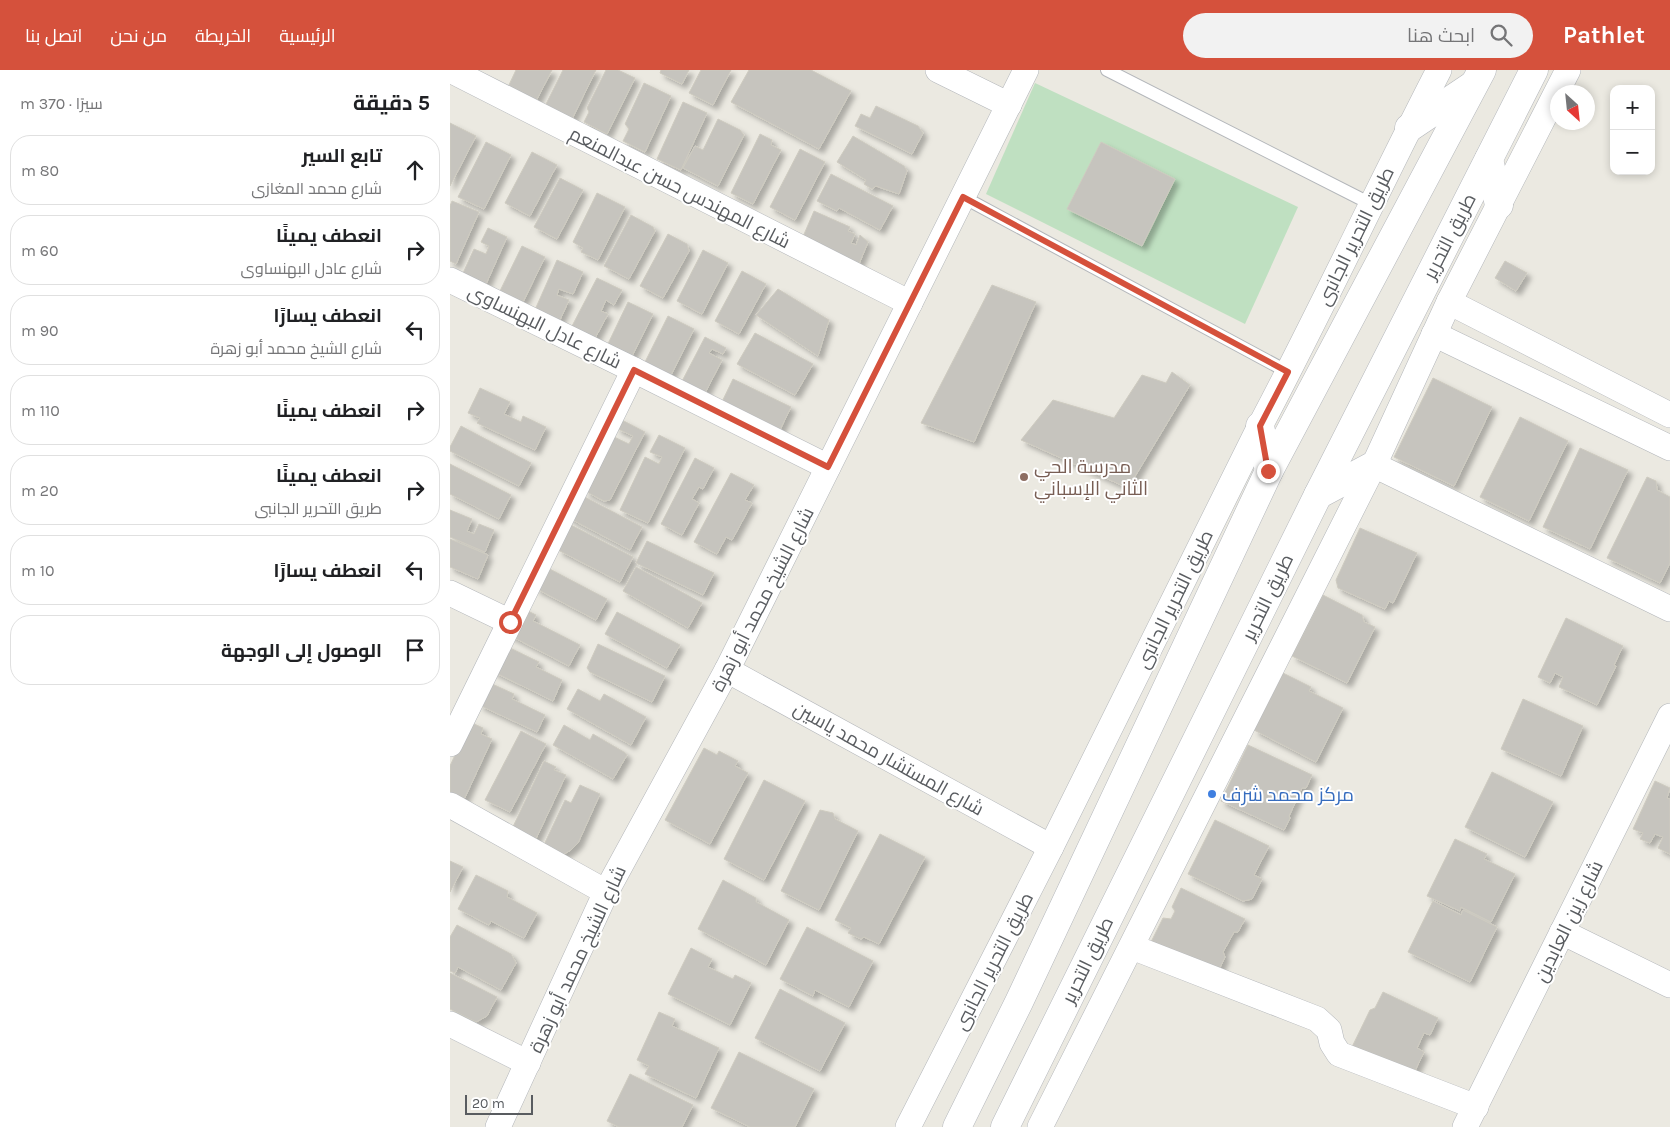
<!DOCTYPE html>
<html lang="ar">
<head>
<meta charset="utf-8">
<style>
  :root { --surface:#fff; --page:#f2f2f2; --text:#202124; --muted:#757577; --line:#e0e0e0; --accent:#d5513c }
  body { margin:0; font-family:Karla,Cairo,sans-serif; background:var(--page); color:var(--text); direction:rtl }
  .controls { position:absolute; right:15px; top:15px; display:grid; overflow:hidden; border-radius:10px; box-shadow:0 2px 8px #0003 }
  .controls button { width:45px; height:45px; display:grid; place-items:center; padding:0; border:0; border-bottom:1px solid var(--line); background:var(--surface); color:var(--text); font:25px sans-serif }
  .compass { position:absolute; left:1100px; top:15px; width:45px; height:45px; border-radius:50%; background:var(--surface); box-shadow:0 2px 8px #0003; rotate:153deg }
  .scale { position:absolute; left:15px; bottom:12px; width:68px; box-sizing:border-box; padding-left:5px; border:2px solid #595c60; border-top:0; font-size:14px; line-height:18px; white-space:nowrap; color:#595c60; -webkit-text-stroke:4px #fff; paint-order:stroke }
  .stop { position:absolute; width:15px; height:15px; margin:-11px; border:4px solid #d5513c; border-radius:50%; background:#fff }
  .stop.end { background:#d5513c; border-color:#fff; box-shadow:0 1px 5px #0008 }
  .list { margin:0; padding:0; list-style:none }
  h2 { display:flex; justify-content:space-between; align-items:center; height:65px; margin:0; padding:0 20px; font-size:21px }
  h2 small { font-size:16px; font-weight:400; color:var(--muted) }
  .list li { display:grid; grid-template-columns:32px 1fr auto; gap:15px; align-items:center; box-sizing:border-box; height:70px; margin:0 10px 10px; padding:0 10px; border:1px solid var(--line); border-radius:20px }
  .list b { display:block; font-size:19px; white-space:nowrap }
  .list p { margin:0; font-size:16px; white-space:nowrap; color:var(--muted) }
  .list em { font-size:16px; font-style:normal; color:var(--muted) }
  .icon { flex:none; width:28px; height:28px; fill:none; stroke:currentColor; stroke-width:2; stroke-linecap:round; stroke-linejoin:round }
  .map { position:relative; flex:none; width:1220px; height:1057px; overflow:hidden; direction:ltr }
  header { display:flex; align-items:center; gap:30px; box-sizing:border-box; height:70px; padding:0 25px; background:var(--accent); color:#fff }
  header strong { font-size:24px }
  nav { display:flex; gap:28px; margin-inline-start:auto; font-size:18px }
  .search { width:350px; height:45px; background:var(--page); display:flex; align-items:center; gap:12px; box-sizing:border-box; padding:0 18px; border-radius:28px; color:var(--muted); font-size:19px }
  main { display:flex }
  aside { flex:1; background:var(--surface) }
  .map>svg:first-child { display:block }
  .green { fill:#bfe0c1 }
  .building { fill:#c6c4be; stroke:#cecbc0; filter:url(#shadow) }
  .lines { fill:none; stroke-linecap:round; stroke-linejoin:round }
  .lane-casing { stroke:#b3b6ba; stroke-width:14 }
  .street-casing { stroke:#b3b6ba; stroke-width:26 }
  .secondary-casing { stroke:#b4b7bc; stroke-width:29 }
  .lane { stroke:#fff; stroke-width:12 }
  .street { stroke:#fff; stroke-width:25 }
  .secondary { stroke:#fff; stroke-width:28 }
  .route { stroke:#d5513c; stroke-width:6 }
  .education-dot { fill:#8d6e63; stroke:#fff; stroke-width:2 }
  .shop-dot { fill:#3f7fe0; stroke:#fff; stroke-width:2 }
  .labels { text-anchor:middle; stroke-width:4; stroke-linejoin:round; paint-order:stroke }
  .street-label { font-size:19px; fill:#595c60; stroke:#fff }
  .education-label { font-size:19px; fill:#785e54; stroke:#fff; text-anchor:start }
  .shop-label { font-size:19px; fill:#366cbe; stroke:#fff; text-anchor:start }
</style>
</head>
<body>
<header>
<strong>Pathlet</strong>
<div class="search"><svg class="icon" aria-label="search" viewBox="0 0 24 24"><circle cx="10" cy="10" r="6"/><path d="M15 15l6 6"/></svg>ابحث هنا</div>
<nav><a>الرئيسية</a><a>الخريطة</a><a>من نحن</a><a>اتصل بنا</a></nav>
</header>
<main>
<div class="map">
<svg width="1220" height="1057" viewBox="0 0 1220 1057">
  <defs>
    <filter id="shadow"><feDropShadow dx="4.5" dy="4.5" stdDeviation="2.5" flood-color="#0004"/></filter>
  </defs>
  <rect width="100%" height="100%" fill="#ebe9e1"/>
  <polygon class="green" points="585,13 848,137 795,254 536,124"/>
  <g class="building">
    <polygon points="66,0 102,0 86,31 58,17"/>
    <polygon points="113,0 146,0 122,49 95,36"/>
    <polygon points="156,0 168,0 185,8 157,64 134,52 139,42 137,38"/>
    <polygon points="211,0 239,0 232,14 210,3"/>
    <polygon points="251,0 281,0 263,35 239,23"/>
    <polygon points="299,0 361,0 401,21 369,79 281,32"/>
    <polygon points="194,13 221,26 195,82 173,71 179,59 175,54"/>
    <polygon points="233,32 257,43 231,100 207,89"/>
    <polygon points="426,36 468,56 473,63 462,84 405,56 411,44 420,48"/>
    <polygon points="268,49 290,60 294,65 268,116 233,98 245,76 253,80"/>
    <polygon points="0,53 26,66 0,116"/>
    <polygon points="310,64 322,70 321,75 331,80 303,134 281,123"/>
    <polygon points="403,66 454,96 457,101 449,124 426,116 422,119 414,114 416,110 387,92"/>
    <polygon points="36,72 61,85 34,139 8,127"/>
    <polygon points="651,72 725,109 692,176 617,139"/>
    <polygon points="350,79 375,92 345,150 320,137"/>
    <polygon points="82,82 107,95 80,146 55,133"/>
    <polygon points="381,104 443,136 430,160 389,138 387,141 367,131"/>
    <polygon points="110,108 133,120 107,169 84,157"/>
    <polygon points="147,123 175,137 148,190 131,182 133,178 123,172"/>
    <polygon points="2,131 29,142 6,194 0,191 0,136"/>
    <polygon points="364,141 400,157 398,161 405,164 401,173 406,175 410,165 418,172 409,194 352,169"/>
    <polygon points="181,145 203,157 205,161 179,209 154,196"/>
    <polygon points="38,158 57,167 36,214 13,203 24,179 36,184 39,176 31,172"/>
    <polygon points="218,164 237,174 239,181 213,228 190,216"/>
    <polygon points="72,176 95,187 73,232 50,221"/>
    <polygon points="253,180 278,193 252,244 227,231"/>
    <polygon points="107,190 133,202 123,224 109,219 107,225 119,230 109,252 84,242"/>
    <polygon points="1055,191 1077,203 1066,221 1045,208"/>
    <polygon points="292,201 316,214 289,264 265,251"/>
    <polygon points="147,208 172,220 164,235 156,230 151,241 158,244 144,270 121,258"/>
    <polygon points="542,215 586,232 524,372 471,353"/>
    <polygon points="328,219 379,250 368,286 306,245"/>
    <polygon points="178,232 203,244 179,292 155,280"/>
    <polygon points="218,246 244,259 219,309 193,296"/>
    <polygon points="305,263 363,294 345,325 287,294"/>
    <polygon points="255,267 276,278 273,284 262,279 259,283 272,290 253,327 230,315"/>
    <polygon points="722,302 740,315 678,418 571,370 603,330 664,348 692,305 716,313"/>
    <polygon points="983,308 1042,337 1004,416 944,387"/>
    <polygon points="283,309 341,337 327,366 269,338"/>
    <polygon points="30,318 60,332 54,344 71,352 73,346 96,357 85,380 27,353 30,348 18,343"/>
    <polygon points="1070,347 1118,371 1079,451 1030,427"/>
    <polygon points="170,349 195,362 160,430 154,431 135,421 162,366 179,374 183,366 166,358"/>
    <polygon points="11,356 81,393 69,416 0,381 0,377"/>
    <polygon points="209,365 235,378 198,453 170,440 195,387 209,394 212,387 200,382"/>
    <polygon points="1130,378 1178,400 1140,479 1093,457"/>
    <polygon points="245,388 264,398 253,419 249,417 242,429 249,433 232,465 211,454"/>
    <polygon points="0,394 61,425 49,449 0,424"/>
    <polygon points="281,403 304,415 295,430 302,433 282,470 276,467 267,484 244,472"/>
    <polygon points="1197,407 1206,411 1207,420 1220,427 1220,493 1210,513 1157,488"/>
    <polygon points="129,424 192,457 180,480 117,447"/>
    <polygon points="0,440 22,449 17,461 24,464 29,454 44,460 35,482 0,467"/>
    <polygon points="121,455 183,487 170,512 108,480"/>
    <polygon points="910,458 967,483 943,533 939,531 935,539 888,518 886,510"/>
    <polygon points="0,469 38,485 28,509 0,497"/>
    <polygon points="197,471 264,503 253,525 186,493"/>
    <polygon points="96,497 157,529 146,550 85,518"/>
    <polygon points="186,497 252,533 238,558 173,521"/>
    <polygon points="873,525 912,545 914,552 925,557 897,613 842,586"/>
    <polygon points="70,537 86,545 83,551 130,575 119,596 57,564"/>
    <polygon points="167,542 230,575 217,598 155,564"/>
    <polygon points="1116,548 1173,576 1164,595 1166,596 1147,635 1109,617 1113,607 1105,603 1100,613 1088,607"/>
    <polygon points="148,574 215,606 202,632 140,602 137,598"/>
    <polygon points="54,575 89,592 86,597 112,610 103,631 42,601"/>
    <polygon points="833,603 861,617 859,621 893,638 866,692 804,660"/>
    <polygon points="38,612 64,624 62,629 95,645 87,662 29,635"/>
    <polygon points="128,619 150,631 154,624 196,647 181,675 117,639"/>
    <polygon points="1073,629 1133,656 1111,706 1051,679"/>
    <polygon points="20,652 33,658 31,664 42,669 11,736 0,731 0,696"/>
    <polygon points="114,655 140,670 143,664 174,682 177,685 163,709 103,675"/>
    <polygon points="71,661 96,674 60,742 35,730"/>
    <polygon points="798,675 862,705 856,718 852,718 839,746 840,748 834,760 771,731"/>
    <polygon points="254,678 267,685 269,681 288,691 285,696 298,703 260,774 215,750"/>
    <polygon points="94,691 106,697 104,700 116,705 83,775 61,761"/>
    <polygon points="1042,702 1103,732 1075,787 1015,757"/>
    <polygon points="314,710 355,731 314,810 274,789"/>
    <polygon points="1205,711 1220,718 1217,728 1220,729 1220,784 1208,778 1213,767 1205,764 1200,773 1190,769 1193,763 1183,759"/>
    <polygon points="130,715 150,724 128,773 121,780 114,784 107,785 91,781 115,730 121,733"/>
    <polygon points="370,740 383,743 385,749 408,761 369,840 331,821"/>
    <polygon points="765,750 819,776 804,805 812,809 802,829 793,831 738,804"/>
    <polygon points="430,764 475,787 429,874 414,867 411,869 398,863 401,858 385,850"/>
    <polygon points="1005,769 1037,784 1034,789 1065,804 1041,852 1011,837 1010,841 977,826"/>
    <polygon points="0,791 13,797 0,822"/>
    <polygon points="26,805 58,821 57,827 87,843 74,868 41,851 39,855 8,839"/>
    <polygon points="273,810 306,828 306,832 339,850 316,895 248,859"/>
    <polygon points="731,818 795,849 788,862 784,862 773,882 775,887 767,904 701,872 713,848 721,849 725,841 722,837"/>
    <polygon points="983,831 1011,845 1013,840 1047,857 1020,912 958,882"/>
    <polygon points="7,855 61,884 66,893 51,920 8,897 5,903 0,901 0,867"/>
    <polygon points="357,857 423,891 399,937 365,920 363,926 330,909"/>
    <polygon points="241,878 262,889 258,897 283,909 285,905 301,913 280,955 218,924"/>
    <polygon points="0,903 47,927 37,946 26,952 0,939"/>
    <polygon points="330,919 395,953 370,1001 305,968"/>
    <polygon points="933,922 988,948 980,965 974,963 967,978 974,982 962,1007 901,979 920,940 925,938"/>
    <polygon points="209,942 225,949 222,956 269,978 246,1028 195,1004 199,996 187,990"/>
    <polygon points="289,982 364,1019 345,1057 300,1057 261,1038"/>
    <polygon points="180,1004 243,1035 232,1057 169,1057 157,1051"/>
  </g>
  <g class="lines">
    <g class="lane-casing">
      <g id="lane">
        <polyline points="657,0 921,134"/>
        <polyline points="513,127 838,302"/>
      </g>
    </g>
    <g class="street-casing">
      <g id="street">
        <polyline points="0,0 460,233"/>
        <polyline points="488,0 559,35"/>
        <polyline points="0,210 184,300 378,397"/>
        <polyline points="999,232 1220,345"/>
        <polyline points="984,264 1220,378"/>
        <polyline points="924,395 1220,539"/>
        <polyline points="0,523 60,552"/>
        <polyline points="277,600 601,777"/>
        <polyline points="0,674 184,300"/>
        <polyline points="0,735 156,822"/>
        <polyline points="1112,862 1220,915"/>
        <polyline points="682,877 867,949 879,960 882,973 889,984 1026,1037"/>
        <polyline points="0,954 78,993"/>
        <polyline points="48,1057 156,822 277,600 576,0"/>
        <path d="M458,1057L601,777L810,356C872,239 928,118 989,0"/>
        <polyline points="590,1057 924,395 999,232 1118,0"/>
        <polyline points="1015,1057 1220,646"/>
      </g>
    </g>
    <g class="secondary-casing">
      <g id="secondary">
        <polyline points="959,58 1023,15"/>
        <polyline points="1039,89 1049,135"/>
        <polyline points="810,356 819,401"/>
        <polyline points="868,425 924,395"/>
        <polyline points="507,1057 569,932 819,401 1032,0"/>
        <polyline points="555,1057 868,425 1084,0"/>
      </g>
    </g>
    <use href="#lane" class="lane"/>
    <use href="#street" class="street"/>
    <use href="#secondary" class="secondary"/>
  </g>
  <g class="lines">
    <polyline class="route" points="60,552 184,300 378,397 513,127 838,302 810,356 818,401"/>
  </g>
  <circle class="education-dot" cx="574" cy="407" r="5"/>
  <circle class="shop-dot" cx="762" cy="724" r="5"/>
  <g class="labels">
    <g class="street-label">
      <text transform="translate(230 117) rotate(27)" y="7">شارع المهندس حسن عبدالمنعم</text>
      <text transform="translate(905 166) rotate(-64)" y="7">طريق التحرير الجانبى</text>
      <text transform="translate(999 166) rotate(-63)" y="7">طريق التحرير</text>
      <text transform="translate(95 256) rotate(26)" y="7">شارع عادل البهنساوى</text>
      <text transform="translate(817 527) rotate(-64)" y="7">طريق التحرير</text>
      <text transform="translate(312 529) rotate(-63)" y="7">شارع الشيخ محمد أبو زهرة</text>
      <text transform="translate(724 529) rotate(-64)" y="7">طريق التحرير الجانبى</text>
      <text transform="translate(439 688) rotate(29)" y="7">شارع المستشار محمد ياسين</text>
      <text transform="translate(1118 851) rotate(-64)" y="7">شارع زين العابدين</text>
      <text transform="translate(127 889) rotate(-65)" y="7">شارع الشيخ محمد أبو زهرة</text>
      <text transform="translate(637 890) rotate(-64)" y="7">طريق التحرير</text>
      <text transform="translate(543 891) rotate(-63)" y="7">طريق التحرير الجانبى</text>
    </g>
    <g class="education-label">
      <text x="584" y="403">مدرسة الحي<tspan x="584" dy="22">الثاني الإسباني</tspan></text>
    </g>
    <g class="shop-label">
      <text x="772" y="731">مركز محمد شرف</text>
    </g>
  </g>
</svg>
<div class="controls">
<button>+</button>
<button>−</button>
</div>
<svg class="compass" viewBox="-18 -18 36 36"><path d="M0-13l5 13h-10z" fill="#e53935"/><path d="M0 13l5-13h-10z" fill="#757577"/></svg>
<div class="scale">20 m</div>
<div class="stop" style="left:60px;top:552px"></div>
<div class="stop end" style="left:818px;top:401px"></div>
</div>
<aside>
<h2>5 دقيقة<small>سيرًا · 370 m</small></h2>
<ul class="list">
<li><svg class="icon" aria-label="ahead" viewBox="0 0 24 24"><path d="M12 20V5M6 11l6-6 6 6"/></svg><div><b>تابع السير</b><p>شارع محمد المغازى</p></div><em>80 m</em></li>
<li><svg class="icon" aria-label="right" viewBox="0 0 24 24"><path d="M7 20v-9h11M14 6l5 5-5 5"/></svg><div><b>انعطف يمينًا</b><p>شارع عادل البهنساوى</p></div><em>60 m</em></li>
<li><svg class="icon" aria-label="left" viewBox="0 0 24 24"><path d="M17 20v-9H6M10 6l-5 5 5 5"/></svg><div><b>انعطف يسارًا</b><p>شارع الشيخ محمد أبو زهرة</p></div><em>90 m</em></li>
<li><svg class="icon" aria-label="right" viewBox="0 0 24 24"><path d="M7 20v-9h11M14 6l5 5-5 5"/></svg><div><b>انعطف يمينًا</b></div><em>110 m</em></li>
<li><svg class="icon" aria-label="right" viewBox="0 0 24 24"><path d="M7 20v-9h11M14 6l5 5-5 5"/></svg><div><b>انعطف يمينًا</b><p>طريق التحرير الجانبى</p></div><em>20 m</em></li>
<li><svg class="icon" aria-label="left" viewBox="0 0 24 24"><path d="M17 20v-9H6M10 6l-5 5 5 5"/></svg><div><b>انعطف يسارًا</b></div><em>10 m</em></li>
<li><svg class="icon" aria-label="arrive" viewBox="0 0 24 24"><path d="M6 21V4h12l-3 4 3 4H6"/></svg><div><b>الوصول إلى الوجهة</b></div></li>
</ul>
</aside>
</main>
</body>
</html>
